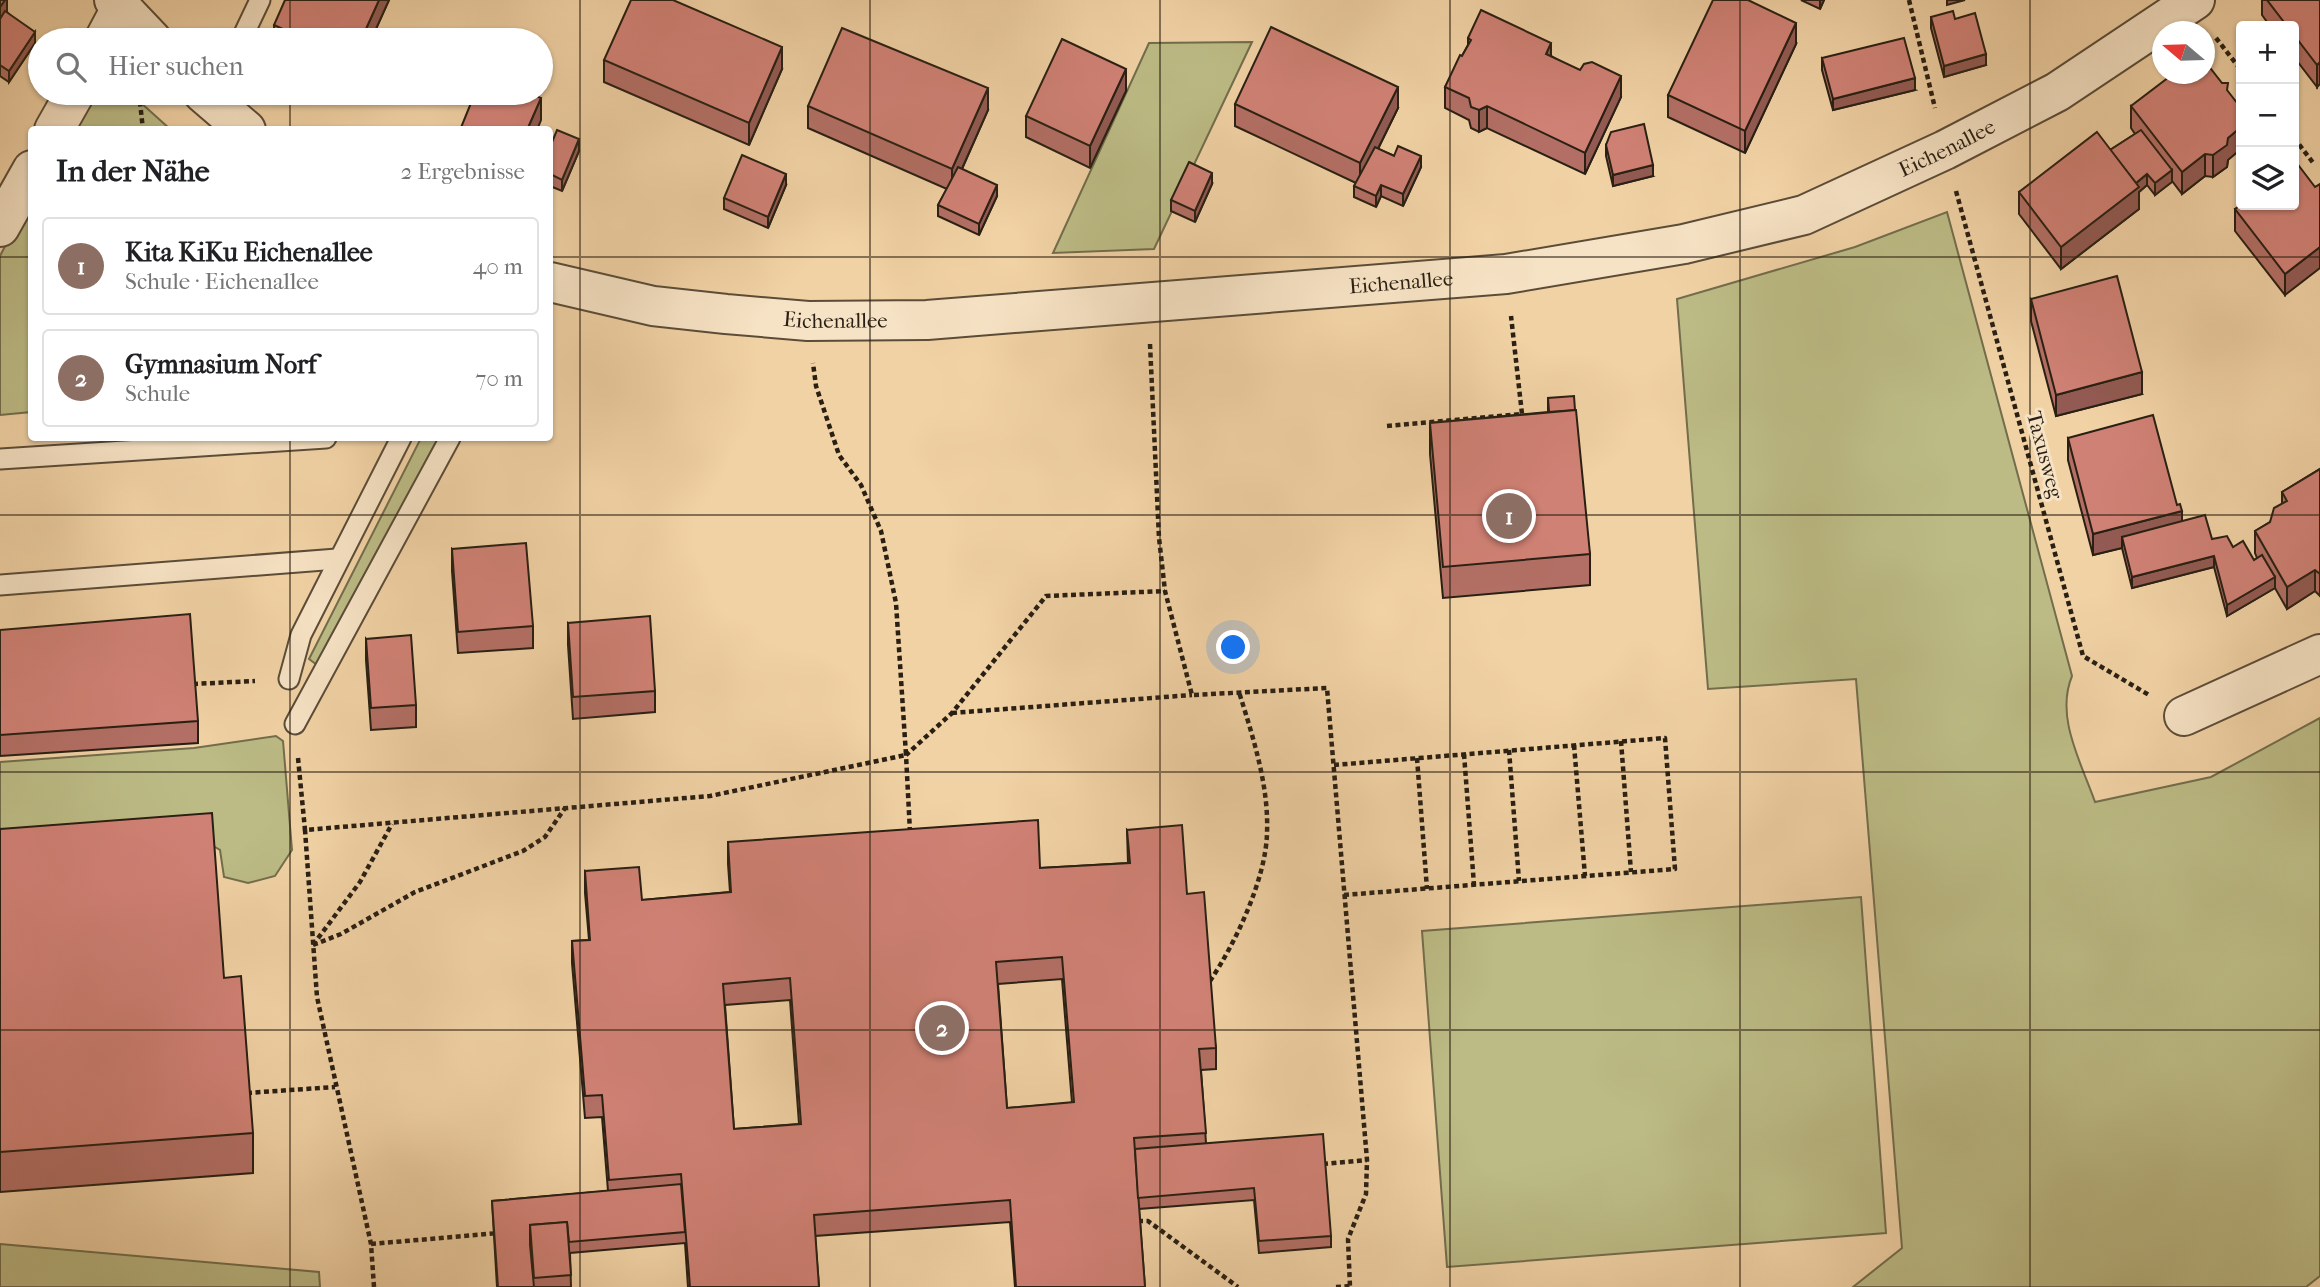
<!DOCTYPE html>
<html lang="de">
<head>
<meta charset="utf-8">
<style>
  :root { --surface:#fff; --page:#f6f6f6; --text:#202124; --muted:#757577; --line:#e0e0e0; --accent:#8f2418 }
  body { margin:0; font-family:"IM FELL French Canon",serif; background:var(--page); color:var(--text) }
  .controls { position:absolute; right:21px; top:21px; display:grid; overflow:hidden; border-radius:7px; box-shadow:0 2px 5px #0004 }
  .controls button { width:63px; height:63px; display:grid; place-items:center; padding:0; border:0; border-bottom:2px solid var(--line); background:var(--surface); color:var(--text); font:35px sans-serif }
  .compass { position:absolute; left:2152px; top:21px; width:63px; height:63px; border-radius:50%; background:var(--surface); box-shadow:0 2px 5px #0004; rotate:289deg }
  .you { position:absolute; left:1234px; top:648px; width:24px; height:24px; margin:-18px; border:5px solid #fff; border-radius:50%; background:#1a73e8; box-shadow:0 0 0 10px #1a73e833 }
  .badge { display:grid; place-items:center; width:46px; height:46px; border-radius:50%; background:var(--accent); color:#fff; font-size:23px; font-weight:700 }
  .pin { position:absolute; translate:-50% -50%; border:4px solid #fff; box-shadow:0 2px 7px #0006 }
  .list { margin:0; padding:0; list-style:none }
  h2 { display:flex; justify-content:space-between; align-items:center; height:91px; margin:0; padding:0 28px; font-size:30px }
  h2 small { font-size:23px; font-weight:400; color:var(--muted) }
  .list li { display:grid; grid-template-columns:46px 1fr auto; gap:21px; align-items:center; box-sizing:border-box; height:98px; margin:0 14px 14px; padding:0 14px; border:2px solid var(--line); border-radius:7px }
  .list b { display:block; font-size:26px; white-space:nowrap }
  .list p { margin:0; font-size:23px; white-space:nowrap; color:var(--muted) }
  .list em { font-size:23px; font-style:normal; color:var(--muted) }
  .icon { flex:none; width:38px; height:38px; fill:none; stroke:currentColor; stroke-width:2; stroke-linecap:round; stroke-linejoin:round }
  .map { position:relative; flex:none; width:2320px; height:1287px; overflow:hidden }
  .search { position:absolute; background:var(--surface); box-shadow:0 2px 5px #0004; left:28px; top:28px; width:525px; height:77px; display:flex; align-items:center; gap:18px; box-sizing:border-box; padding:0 24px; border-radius:38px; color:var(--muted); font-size:26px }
  .panel { position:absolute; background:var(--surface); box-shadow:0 2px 5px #0004; left:28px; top:126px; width:525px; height:315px; border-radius:7px }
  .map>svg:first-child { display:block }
  .green { fill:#bcbb85; stroke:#726d4c; stroke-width:2 }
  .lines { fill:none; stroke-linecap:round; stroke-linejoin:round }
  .service-casing { stroke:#5b4c38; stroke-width:23 }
  .minor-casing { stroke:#5b4c38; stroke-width:42 }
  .path { stroke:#291f13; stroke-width:4.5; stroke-dasharray:5 3.5; stroke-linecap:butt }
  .service { stroke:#f6e2c4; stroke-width:19 }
  .minor { stroke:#f6e2c4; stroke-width:38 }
  .wall { fill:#b36f65; stroke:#291f13; stroke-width:2; fill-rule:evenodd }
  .shaded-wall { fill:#925a52; stroke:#291f13; stroke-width:2 }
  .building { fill:#d08175; stroke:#291f13; stroke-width:2; fill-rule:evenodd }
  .grid { fill:none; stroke:#291f13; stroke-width:2; stroke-opacity:0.55 }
  .labels { text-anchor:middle; stroke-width:6; stroke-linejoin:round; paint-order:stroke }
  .street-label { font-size:21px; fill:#291f13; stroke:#f6e2c4 }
</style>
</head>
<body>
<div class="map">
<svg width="2320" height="1287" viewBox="0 0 2320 1287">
  <rect width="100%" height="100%" fill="#f1d2a5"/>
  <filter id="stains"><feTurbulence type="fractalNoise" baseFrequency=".00286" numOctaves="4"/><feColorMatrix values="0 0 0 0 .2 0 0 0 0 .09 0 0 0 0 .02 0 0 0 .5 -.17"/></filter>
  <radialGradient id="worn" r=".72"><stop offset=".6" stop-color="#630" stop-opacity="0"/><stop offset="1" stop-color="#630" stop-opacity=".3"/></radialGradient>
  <g class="green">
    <polygon points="1252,42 1154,249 1053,253 1149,43"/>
    <polygon points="86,93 130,93 170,129 67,130"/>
    <polygon points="31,196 31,412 0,415 0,256"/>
    <path d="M1947,212L2072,676C2055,717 2081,762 2095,802L2211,777L2320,718V1276L2306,1287H1853L1902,1248L1856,679L1708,689L1677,299L1855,247Z"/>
    <polygon points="421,438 438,439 317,665 309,659"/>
    <polygon points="276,736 283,741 292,850 275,876 248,883 224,877 220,850 204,841 0,856 0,762 194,748"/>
    <polygon points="1861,897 1886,1233 1447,1267 1422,931"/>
    <polygon points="0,1244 319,1272 320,1287 0,1287"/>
  </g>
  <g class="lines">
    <g class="service-casing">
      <g id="service">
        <polyline points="241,40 260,0"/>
        <polyline points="0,459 326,438"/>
        <polyline points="0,585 337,559"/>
        <polyline points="289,679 301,635 401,438"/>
        <polyline points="295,724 450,438"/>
      </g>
    </g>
    <g class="minor-casing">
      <g id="minor">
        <polyline points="114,0 152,40"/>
        <polyline points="104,40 121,8"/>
        <polyline points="203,93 246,130"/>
        <polyline points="54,130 75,93"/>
        <polyline points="0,227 32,170"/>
        <path id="s1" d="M550,282L653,306L726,314L808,321L927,320L1506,274L1684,244L1804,215L1945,150L2057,92L2195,0"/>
        <polyline points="2184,716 2320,654"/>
      </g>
    </g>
    <g class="path">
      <polyline points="1909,0 1935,108"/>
      <polyline points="2216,38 2241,70"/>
      <polyline points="139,93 143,130"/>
      <polyline points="2294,138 2314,164"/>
      <polyline points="1956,191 2083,656 2149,695"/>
      <polyline points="1150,344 1159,538 1165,591 1192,695 1327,688 1367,1160 1366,1194 1348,1239 1350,1287"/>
      <polyline points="1387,426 1522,414 1511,316"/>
      <polyline points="193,684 255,681"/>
      <polyline points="952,713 1192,695"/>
      <polyline points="1621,741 1631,872"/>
      <polyline points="1574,745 1585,876"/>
      <polyline points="1509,750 1519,881"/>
      <polyline points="1464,754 1474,885"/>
      <polyline points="298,758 305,830"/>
      <polyline points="1417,758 1427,889"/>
      <polyline points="1334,765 1665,738 1675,869 1344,895"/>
      <polyline points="910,832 906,755 952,713 1046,596 1165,591"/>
      <polyline points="313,945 341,934 415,892 523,851 545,837 565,808"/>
      <polyline points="313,945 360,882 392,824"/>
      <path d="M1210,981C1235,944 1266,879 1267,833C1269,786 1253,737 1239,692"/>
      <polyline points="247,1093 335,1087"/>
      <polyline points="1323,1164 1367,1160"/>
      <polyline points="1138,1221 1148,1221 1238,1287"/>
      <polyline points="371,1244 499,1233"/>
      <polyline points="374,1287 371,1244 317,997 305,830 710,796 906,755 896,603 881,531 861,485 839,455 816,386 813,363"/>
      <polyline points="1336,1287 1350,1286"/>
    </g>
    <use href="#service" class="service"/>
    <use href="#minor" class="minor"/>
  </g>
  <g class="wall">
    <polygon points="0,0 7,0 7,12 35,43 9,82 0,76"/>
    <polygon points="389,0 371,40 274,40 274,25"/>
    <polygon points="1801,0 1824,0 1820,9"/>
    <polygon points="2262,0 2320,0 2317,87 2294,57 2294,26 2270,26 2262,15"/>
    <polygon points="1931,17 1955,19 1986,65 1944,77 1931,28"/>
    <polygon points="1468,38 1551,56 1621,97 1585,174 1487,128 1479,132 1471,128 1469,120 1445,108 1445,87 1468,45"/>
    <polygon points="1796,44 1745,153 1668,117 1668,95"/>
    <polygon points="1822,58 1915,90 1833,110 1822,70"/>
    <polygon points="604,60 782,69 749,145 604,82"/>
    <polygon points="1126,91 1090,168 1026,137 1026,116"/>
    <polygon points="1235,104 1398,108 1378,149 1421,167 1403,206 1381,196 1376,207 1354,197 1354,186 1356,183 1235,126"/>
    <polygon points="808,106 988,110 962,169 997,196 979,235 938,216 938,205 947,189 808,128"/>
    <polygon points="2131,106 2228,160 2227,167 2213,177 2205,176 2182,194 2172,181 2155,195 2147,185 2139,192 2139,209 2061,269 2019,214 2019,192 2110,150 2135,134 2131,128"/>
    <polygon points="1606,145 1653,176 1613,186 1606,156"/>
    <polygon points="550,147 579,151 562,191 550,186"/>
    <polygon points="1212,184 1195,222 1171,211 1171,200"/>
    <polygon points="786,185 768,228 724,209 724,198"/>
    <polygon points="2315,187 2285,295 2235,231 2235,209"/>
    <polygon points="2031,299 2142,394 2056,416 2031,321"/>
    <polygon points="1548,398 1590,554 1590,585 1443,598 1430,454 1430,423 1548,412"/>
    <polygon points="2068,438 2177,505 2182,521 2212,539 2233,547 2254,560 2257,558 2255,553 2255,531 2270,522 2282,504 2282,492 2320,469 2320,596 2315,591 2287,609 2275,588 2227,616 2214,567 2132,588 2122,548 2093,555 2068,460"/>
    <polygon points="452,549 533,626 533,648 458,653 452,571"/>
    <polygon points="568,623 655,691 655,712 573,719 568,645"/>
    <polygon points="0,630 198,721 198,743 0,756"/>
    <polygon points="366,639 416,705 416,727 371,730 366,660"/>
    <polygon points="0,829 253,1133 253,1173 0,1192"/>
    <path d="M1127,830L1187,894L1216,1048V1069L1201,1070L1206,1143L1331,1236V1247L1259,1253L1254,1200L1139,1209L1145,1287H1015L1010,1222L815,1236L819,1287H688L685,1243L570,1253L571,1287H497L492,1201L608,1191L602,1117L585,1118L572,963V941L589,940L585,893V871L642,900L730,892L728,864V842L1040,868L1128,863ZM1062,979L1072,1103L1007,1108L998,984ZM790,1000L799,1124L734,1129L725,1005Z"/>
  </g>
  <g class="shaded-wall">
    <polygon points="5,0 7,0 7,19 0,29 0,7"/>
    <polygon points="379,0 389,0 371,40 361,40"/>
    <polygon points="1820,0 1824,0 1820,9"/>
    <polygon points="1947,0 1965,0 1947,5"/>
    <polygon points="1796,23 1796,44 1745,153 1745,131"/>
    <polygon points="35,32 35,43 9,82 9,71"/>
    <polygon points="1551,43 1551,64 1546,54"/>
    <polygon points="782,47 782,69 749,145 749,123"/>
    <polygon points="1986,54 1986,65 1944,77 1944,66"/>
    <polygon points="2320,62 2320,84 2317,87 2317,65"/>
    <polygon points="1126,69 1126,91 1090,168 1090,146"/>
    <polygon points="1621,76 1621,97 1585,174 1585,153"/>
    <polygon points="1915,78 1915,90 1833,110 1833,99"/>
    <polygon points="1398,87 1398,108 1360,185 1360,163"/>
    <polygon points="988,88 988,110 952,191 952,169"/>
    <polygon points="541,98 541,120 537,130 527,130"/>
    <polygon points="1487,106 1487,128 1479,132 1479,110"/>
    <polygon points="2241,127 2241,149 2228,160 2227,167 2213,177 2213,155 2228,138"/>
    <polygon points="579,139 579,151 562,191 562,180"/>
    <polygon points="2205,154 2205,176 2182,194 2182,172"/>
    <polygon points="1421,156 1421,167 1403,206 1403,194"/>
    <polygon points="1653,165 1653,176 1613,186 1613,175"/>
    <polygon points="2172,170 2172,182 2155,195 2155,183"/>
    <polygon points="1212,173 1212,184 1195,222 1195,211"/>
    <polygon points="786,174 786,185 768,228 768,217"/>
    <polygon points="2147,174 2147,185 2139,192 2139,209 2061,269 2061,247"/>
    <polygon points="997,185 997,196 979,235 979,224"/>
    <polygon points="1381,185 1381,196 1376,207 1376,196"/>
    <polygon points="2320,247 2320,268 2285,295 2285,274"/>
    <polygon points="2142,372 2142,394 2056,416 2056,395"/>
    <polygon points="2182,511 2182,532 2122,537 2122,548 2093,555 2093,534"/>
    <polygon points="2214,556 2214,567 2132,588 2132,577"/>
    <polygon points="2315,570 2315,591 2287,609 2287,587"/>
    <polygon points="2275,577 2275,588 2227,616 2227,605"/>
  </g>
  <g class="building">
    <polygon points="0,0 5,0 0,7"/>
    <polygon points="285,0 379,0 361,40 307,40 274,25"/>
    <polygon points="631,0 673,0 782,47 749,123 604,60"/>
    <polygon points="1713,0 1748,0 1796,23 1745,131 1668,95"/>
    <polygon points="2267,0 2320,0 2320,62 2317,65 2294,35 2294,26 2287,26"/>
    <polygon points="1481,10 1551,43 1546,54 1580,70 1584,64 1592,62 1621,76 1585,153 1487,106 1479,110 1471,107 1469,98 1445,87 1460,55 1462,56 1471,40 1468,38"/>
    <polygon points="5,11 35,32 9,71 0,65 0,19"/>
    <polygon points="1953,11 1955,19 1975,13 1986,54 1944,66 1931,17"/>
    <polygon points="1271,27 1398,87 1360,163 1235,104"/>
    <polygon points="842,28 988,88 952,169 808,106"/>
    <polygon points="1904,38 1915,78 1833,99 1822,58"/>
    <polygon points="1062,39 1126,69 1090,146 1026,116"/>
    <polygon points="2204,60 2222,83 2228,83 2227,90 2241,108 2241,127 2228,138 2227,145 2213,155 2205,154 2182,172 2131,106 2173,74 2204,74"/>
    <polygon points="475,93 529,93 541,98 527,130 460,130"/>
    <polygon points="1644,124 1653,165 1613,175 1606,145 1611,132"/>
    <polygon points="557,130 579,139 562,180 550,174 550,147"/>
    <polygon points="2141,130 2172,170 2155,183 2147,174 2136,183 2110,150"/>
    <polygon points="2097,132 2139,187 2061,247 2019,192"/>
    <polygon points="1398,146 1421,156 1403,194 1381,185 1376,196 1354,186 1375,147 1394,156"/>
    <polygon points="742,155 786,174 768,217 724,198"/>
    <polygon points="1189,162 1212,173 1195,211 1171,200"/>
    <polygon points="2296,162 2315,187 2320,184 2320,247 2285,274 2235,209 2241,205 2294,205 2294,164"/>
    <polygon points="958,167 997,185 979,224 938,205"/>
    <polygon points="2117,276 2142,372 2056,395 2031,299"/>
    <polygon points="1574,396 1575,410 1549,412 1548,398"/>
    <polygon points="1576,410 1590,554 1443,567 1430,423"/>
    <polygon points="2153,415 2177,505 2180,504 2182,511 2093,534 2068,438"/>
    <polygon points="2320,469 2320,574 2315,570 2287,587 2255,531 2270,522 2274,508 2287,501 2282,492"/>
    <polygon points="2205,515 2212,539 2227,536 2233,547 2243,541 2254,560 2262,555 2275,577 2227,605 2214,556 2132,577 2122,537"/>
    <polygon points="526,543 533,626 458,632 452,549"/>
    <polygon points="190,614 198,721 0,735 0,630"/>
    <polygon points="650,616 655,691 573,697 568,623"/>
    <polygon points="411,635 416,705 371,708 366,639"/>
    <polygon points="212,813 224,978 241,976 253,1133 0,1152 0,829"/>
    <path d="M1038,820L1040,868L1130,863L1127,830L1182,825L1187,894L1204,892L1216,1048L1199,1049L1206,1133L1134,1138L1145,1287H1016L1010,1200L814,1215L819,1287H690L681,1174L609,1180L602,1095L585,1096L572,941L590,940L585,871L639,867L642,900L731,892L728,842ZM1062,957L1074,1102L1007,1108L996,962ZM790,978L801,1124L734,1129L723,984Z"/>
    <polygon points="1323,1134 1331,1236 1259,1241 1254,1188 1138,1198 1135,1149"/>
    <polygon points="681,1184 685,1232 569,1242 567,1222 530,1225 530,1245 534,1287 498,1287 492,1201"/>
    <polygon points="567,1222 571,1275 534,1278 530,1225"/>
  </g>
  <path class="grid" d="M290,0V40M580,0V1287M870,0V1287M1160,0V1287M1450,0V1287M1740,0V1287M2030,0V1287M290,93V130M0,257H32M550,257H2320M290,438V1287M0,515H2320M0,772H2320M0,1030H2320"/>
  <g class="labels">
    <g class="street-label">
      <text dy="7" stroke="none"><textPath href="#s1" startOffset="1423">Eichenallee</textPath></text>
      <text dy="7" stroke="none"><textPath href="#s1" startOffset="856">Eichenallee</textPath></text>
      <text dy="7" stroke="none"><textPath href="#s1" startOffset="289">Eichenallee</textPath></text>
      <text transform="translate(2045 455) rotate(75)" y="7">Taxusweg</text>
    </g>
  </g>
  <rect width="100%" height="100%" filter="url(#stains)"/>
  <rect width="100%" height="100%" fill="url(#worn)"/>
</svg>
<div class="controls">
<button>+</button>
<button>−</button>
<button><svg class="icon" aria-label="layers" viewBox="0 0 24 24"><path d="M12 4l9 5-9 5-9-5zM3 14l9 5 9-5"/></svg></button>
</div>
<svg class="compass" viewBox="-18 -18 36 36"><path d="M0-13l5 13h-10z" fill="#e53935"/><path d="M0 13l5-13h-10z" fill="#757577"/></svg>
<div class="you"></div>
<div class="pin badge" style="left:1509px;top:516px;background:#8d6e63">1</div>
<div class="pin badge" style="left:942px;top:1028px;background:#8d6e63">2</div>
<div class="search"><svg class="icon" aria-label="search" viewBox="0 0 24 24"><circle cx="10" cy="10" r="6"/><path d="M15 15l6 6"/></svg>Hier suchen</div>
<section class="panel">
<h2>In der Nähe<small>2 Ergebnisse</small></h2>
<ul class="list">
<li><span class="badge" style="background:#8d6e63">1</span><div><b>Kita KiKu Eichenallee</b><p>Schule · Eichenallee</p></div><em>40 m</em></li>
<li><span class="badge" style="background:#8d6e63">2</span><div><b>Gymnasium Norf</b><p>Schule</p></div><em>70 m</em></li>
</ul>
</section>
</div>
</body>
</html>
